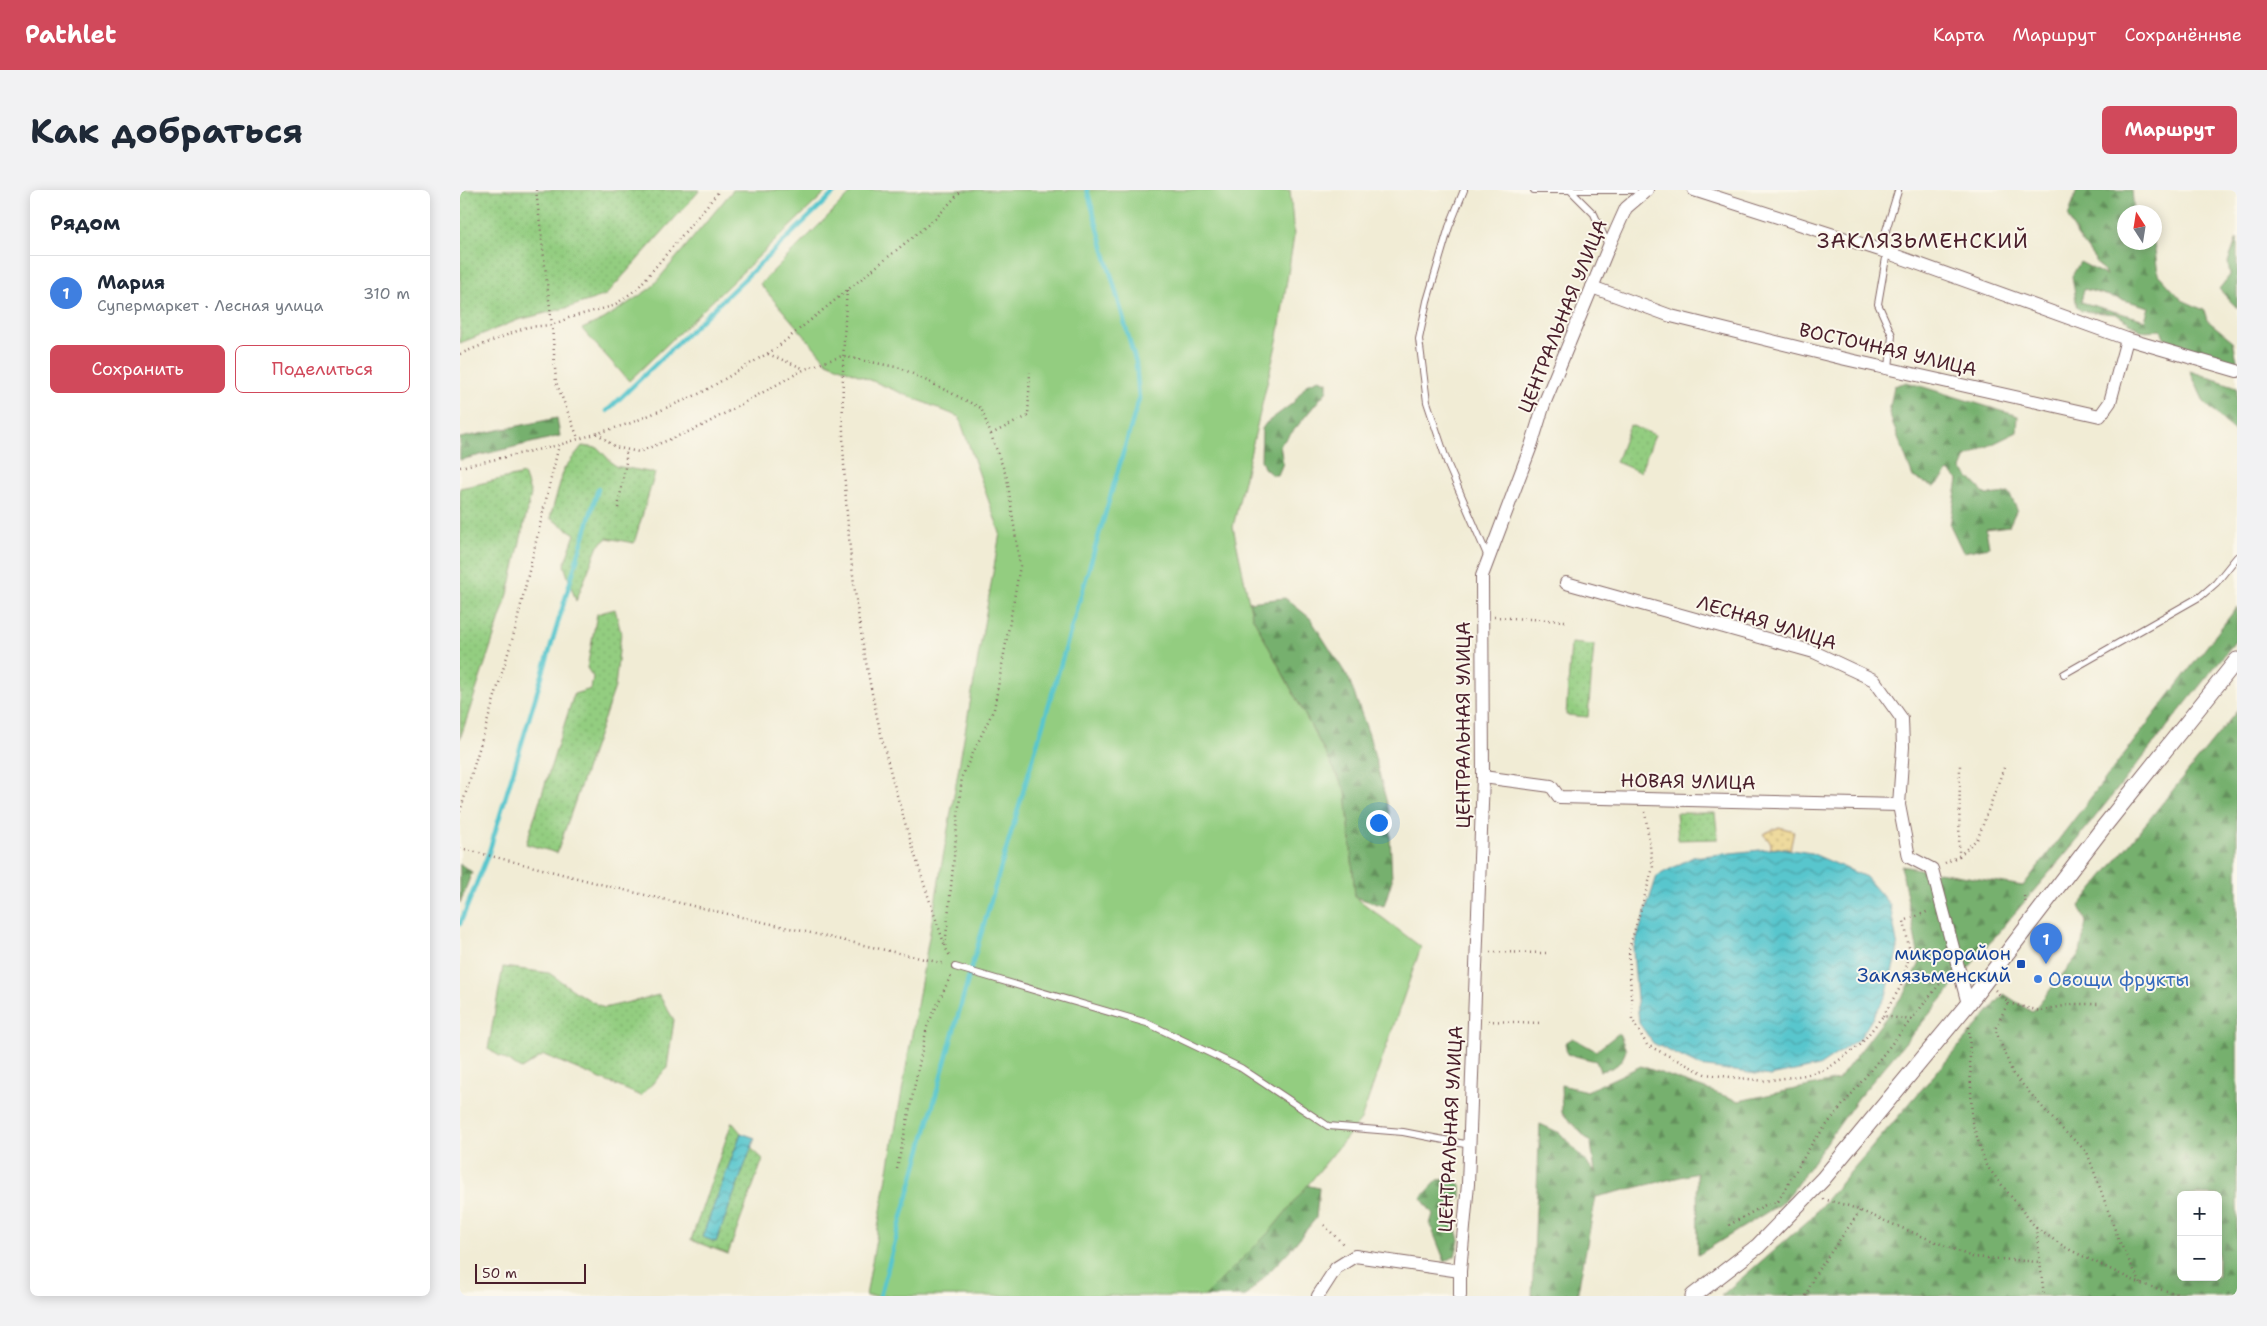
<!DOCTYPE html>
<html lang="ru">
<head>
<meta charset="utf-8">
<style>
  :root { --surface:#fff; --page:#f2f2f3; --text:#1f2937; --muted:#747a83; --line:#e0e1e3; --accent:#d1495b }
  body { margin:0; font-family:"Shantell Sans",sans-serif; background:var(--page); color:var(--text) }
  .controls { position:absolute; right:15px; bottom:15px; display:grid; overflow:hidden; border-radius:8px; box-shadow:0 2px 12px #0003 }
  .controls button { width:45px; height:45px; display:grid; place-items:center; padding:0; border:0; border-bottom:1px solid var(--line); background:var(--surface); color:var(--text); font:25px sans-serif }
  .compass { position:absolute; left:1657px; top:15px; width:45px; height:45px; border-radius:50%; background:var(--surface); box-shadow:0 2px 12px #0003; rotate:348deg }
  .scale { position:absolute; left:15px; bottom:12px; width:111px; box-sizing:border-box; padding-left:5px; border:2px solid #4a1f2b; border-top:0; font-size:14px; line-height:18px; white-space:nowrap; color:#4a1f2b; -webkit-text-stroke:4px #fbf7ec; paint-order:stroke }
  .you { position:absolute; left:918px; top:632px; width:18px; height:18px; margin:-12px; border:4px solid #fff; border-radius:50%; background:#1a73e8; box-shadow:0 0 0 8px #1a73e833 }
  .badge { display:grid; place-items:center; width:32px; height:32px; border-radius:50%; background:var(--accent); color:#fff; font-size:16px; font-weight:700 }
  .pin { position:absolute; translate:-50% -41px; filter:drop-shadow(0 1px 2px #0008) }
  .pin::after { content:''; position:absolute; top:26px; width:18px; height:15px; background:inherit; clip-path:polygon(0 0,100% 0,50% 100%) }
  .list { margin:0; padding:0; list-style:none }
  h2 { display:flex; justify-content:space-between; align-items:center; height:65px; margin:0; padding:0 20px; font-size:21px }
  h2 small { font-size:16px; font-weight:400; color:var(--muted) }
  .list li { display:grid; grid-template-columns:32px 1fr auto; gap:15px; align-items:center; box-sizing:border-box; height:75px; padding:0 20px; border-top:1px solid var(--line) }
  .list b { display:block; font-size:19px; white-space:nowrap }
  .list p { margin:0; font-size:16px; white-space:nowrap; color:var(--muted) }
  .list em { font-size:16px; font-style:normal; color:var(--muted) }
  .actions { display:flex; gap:10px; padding:15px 20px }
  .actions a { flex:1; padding:11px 0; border:1px solid var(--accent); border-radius:8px; text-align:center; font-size:18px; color:var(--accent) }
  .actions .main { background:var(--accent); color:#fff }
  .map { position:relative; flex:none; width:1777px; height:1106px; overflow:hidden; border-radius:8px }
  header { display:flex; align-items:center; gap:30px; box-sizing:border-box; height:70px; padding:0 25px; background:var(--accent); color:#fff }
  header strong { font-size:24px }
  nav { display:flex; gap:28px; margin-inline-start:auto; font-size:18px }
  .intro { display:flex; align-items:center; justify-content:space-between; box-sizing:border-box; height:120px; padding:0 30px }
  h1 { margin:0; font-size:35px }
  .button { padding:12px 22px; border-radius:8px; background:var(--accent); color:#fff; font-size:18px; font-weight:700 }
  main { display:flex; gap:30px; padding:0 30px }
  aside { flex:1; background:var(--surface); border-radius:8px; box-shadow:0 2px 12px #0003 }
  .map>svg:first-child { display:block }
  .grass { fill:url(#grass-dots); stroke:#6e7656 }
  .forest { fill:url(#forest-firs); stroke:#60684c; fill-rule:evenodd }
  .sand { fill:url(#sand-dots); stroke:#9c7c64 }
  .garden { fill:#93cd80; stroke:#6e7656 }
  .water { fill:url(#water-waves); stroke:#52727c }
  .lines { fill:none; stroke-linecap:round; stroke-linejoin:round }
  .stream { stroke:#59c6cd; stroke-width:4.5 }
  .service-casing { stroke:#846766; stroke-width:8 }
  .minor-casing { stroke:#846766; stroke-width:14 }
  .tertiary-casing { stroke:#846766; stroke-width:17 }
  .path { stroke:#846766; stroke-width:2.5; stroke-dasharray:1 4; stroke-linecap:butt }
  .service { stroke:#fff; stroke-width:6 }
  .minor { stroke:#fff; stroke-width:12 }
  .tertiary { stroke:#fff; stroke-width:15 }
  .transit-dot { fill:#1a4fb4; stroke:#fbf7ec; stroke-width:2 }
  .shop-dot { fill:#3f7fe0; stroke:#fbf7ec; stroke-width:2 }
  .labels { text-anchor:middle; stroke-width:4; stroke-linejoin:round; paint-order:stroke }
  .street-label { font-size:19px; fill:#4a1f2b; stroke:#fbf7ec }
  .transit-label { font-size:19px; fill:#164399; stroke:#fbf7ec; text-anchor:end }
  .shop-label { font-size:19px; fill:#366cbe; stroke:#fbf7ec; text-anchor:start }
  .quarter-label { font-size:21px; letter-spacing:1px; fill:#4a1f2b; stroke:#fbf7ec }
</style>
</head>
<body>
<header>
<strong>Pathlet</strong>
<nav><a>Карта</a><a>Маршрут</a><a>Сохранённые</a></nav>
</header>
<div class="intro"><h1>Как добраться</h1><a class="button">Маршрут</a></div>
<main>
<aside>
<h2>Рядом<small></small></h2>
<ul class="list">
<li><span class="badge" style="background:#3f7fe0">1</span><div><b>Мария</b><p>Супермаркет · Лесная улица</p></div><em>310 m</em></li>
</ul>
<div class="actions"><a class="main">Сохранить</a><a>Поделиться</a></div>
</aside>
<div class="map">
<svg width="1777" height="1106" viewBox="0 0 1777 1106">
  <defs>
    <pattern id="grass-dots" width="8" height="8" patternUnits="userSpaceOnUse" patternTransform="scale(1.25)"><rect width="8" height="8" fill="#93cd80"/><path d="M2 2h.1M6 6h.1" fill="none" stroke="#80b06f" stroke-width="1.8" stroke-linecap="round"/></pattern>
    <pattern id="forest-firs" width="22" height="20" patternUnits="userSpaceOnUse" patternTransform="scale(1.25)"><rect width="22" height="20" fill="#76b06e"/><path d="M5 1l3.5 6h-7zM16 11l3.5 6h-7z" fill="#638f5b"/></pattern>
    <pattern id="sand-dots" width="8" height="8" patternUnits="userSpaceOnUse" patternTransform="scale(1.25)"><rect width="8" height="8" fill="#eeda9e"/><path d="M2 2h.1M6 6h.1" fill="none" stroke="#cebb88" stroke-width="1.8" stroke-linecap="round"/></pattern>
    <pattern id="water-waves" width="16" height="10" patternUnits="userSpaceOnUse" patternTransform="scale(1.25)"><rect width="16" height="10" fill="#59c6cd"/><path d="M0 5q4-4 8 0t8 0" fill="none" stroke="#4ca0a7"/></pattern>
  </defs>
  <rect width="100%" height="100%" fill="#fbf7ec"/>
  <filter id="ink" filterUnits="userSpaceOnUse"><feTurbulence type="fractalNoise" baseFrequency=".02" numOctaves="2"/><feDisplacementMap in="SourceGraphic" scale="10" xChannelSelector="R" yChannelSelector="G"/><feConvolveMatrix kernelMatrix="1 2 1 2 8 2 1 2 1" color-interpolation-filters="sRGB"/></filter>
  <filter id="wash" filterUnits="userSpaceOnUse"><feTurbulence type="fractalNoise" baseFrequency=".0096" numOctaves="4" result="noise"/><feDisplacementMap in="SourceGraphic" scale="20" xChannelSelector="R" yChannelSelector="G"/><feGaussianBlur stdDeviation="1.12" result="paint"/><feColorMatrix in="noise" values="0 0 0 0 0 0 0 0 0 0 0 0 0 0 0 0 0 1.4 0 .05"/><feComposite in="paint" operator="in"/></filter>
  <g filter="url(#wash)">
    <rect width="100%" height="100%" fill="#f1ecd5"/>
    <g class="grass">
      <polygon points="0,0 240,0 146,105 110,117 58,130 0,153"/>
      <polygon points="1170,235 1195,245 1180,282 1156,272"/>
      <polygon points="122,256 138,258 155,276 195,283 174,353 147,348 138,356 116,411 104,375 115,344 90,328 104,279"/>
      <polygon points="64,284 71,304 48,404 0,549 0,298"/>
      <polygon points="155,419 161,443 155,497 97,663 66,654 114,504 131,499 133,487 127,478 137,424"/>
      <polygon points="1111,453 1134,455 1128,527 1106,525"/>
      <polygon points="1255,623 1258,649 1218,650 1216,623"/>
      <polygon points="43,777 89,783 119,804 144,818 199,805 214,830 207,878 181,906 84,865 61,879 28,859"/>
      <polygon points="272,932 281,943 242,1047 256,1052 291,958 303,969 268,1064 231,1050"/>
    </g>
    <g class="forest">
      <path d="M1617,0H1672L1674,22H1664V52H1694L1698,84L1722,110L1744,120L1747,130L1773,151L1777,171L1768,174L1704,148L1701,140L1682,141L1656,124L1621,121L1617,117L1612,86L1620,72L1647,86L1617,45L1608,27ZM1624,99L1689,117L1685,130L1621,112Z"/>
      <polygon points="1777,48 1777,118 1759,99 1770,85 1768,72"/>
      <polygon points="1730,181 1777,197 1777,244 1744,212"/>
      <path d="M859,189L867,192V201C850,219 837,239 820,255L823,273L818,285H812L804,278L801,270L802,239L806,233L833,213L847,194Z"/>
      <polygon points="1447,192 1558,226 1557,242 1506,267 1501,279 1526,305 1549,303 1557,319 1549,336 1526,339 1529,357 1503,362 1490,335 1498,290 1489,281 1474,297 1453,287 1429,223 1434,196"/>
      <polygon points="97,228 100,246 0,270 0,248"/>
      <polygon points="825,408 850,428 889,489 909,545 929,621 932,690 924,716 895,707 886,602 792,426 789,412"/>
      <polygon points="1777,417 1777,449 1616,651 1399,907 1325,1011 1238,1065 1237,983 1136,1007 1117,1106 1072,1106 1080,934 1100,943 1135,982 1131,953 1102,923 1101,895 1127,901 1181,876 1279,911 1378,890 1446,801 1460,773 1441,676 1563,696"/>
      <path d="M1777,521V1106H1261L1349,1030L1544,804L1572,822L1620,763L1626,732L1619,716ZM1721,1005H1758V1087H1721Z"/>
      <polygon points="0,674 12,682 0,713"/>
      <path d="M1159,843L1166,860C1162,874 1154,879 1140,881L1136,871L1107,864L1105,853L1113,848L1136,861Z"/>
      <polygon points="994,988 1001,995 1001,1007 990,1017 999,1050 995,1066 985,1072 970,1034 973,1024 961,1008 978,990"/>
      <polygon points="837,993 859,998 856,1028 830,1060 786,1106 725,1106"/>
    </g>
    <polygon class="sand" points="1319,637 1334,641 1330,660 1311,659 1311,653 1303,644"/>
    <g class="garden">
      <polygon points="273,0 368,0 169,191 122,139 144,129 191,98"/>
      <polygon points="394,0 830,0 834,46 818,147 773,337 792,426 886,602 895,707 961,757 901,930 810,1041 745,1106 406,1106 540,343 499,227 367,172 300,94"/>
    </g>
    <g class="water">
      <polygon points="1319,658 1351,663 1406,687 1430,715 1438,758 1426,806 1400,848 1359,876 1310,886 1240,876 1193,853 1179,833 1173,760 1197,686 1233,667"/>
      <polygon points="281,943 295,948 256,1052 242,1047"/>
    </g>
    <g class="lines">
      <g class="stream">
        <polyline points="147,221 377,0"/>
        <polyline points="0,734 29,662 138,299"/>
        <polyline points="420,1106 514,768 679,209 676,173 627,0"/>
      </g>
    </g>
  </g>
  <g filter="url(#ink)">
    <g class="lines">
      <g class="service-casing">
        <g id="service">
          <polyline points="1004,0 989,37 967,111 959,149 967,212 988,275 1028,367"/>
          <polyline points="1074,0 1174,0"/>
          <polyline points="1111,1 1134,24 1148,55"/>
          <polyline points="1420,60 1438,1"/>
          <polyline points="1427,62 1418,114 1432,145 1429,179"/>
          <polyline points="1604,484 1741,406 1756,393 1777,367"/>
          <polyline points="495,777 687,833 781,878 868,936 943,942 1010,955"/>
        </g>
      </g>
      <g class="minor-casing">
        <g id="minor">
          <polyline points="1234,0 1420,60 1667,149 1777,181"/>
          <polyline points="1132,97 1211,126 1381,168 1640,226 1650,212 1667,149"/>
          <polyline points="1106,393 1354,462 1414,490 1442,529 1443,557 1439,615 1449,667 1472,679 1508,814"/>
          <polyline points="1023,587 1091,596 1099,607 1439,615"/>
          <polyline points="858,1106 876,1078 895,1066 1000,1081"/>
          <polyline points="1000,1106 1000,1081 1008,994 1023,587 1022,386 1071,256 1084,214 1149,56 1166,18 1187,0"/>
        </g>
      </g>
      <g class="tertiary-casing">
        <polyline id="tertiary" points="1233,1106 1298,1056 1363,989 1508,814 1642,639 1777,470"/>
      </g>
      <g class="path">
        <polyline points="76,0 92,135 96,192 118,248"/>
        <path d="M387,100C375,254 388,411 425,561C442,627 463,692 485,756"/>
        <polyline points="0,164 67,137 92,135 111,127 153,116 177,99 260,0"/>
        <polyline points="308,164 345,179"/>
        <polyline points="137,243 155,257 179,262 240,237 345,179 382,166 441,178 521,218 547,288 560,376 534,519 502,586 485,757 491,768"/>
        <polyline points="531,244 568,226 570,182"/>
        <polyline points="0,277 99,255 171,233 241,203 315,159 476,28 502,0"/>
        <polyline points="158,318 166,272 166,260"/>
        <polyline points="1034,427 1105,431"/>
        <polyline points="0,622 55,440 99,255"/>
        <polyline points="1185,622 1193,678 1169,759 1172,829 1187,855 1245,884 1305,891 1345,885 1367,879 1400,855 1423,826 1451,830"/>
        <polyline points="0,658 172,702 486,774"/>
        <polyline points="1499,666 1518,648 1545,575"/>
        <polyline points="1485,673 1499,666 1500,573"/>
        <polyline points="1564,706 1566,714"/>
        <polyline points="1030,762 1087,763"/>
        <polyline points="1535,800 1548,813 1535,839 1553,884 1600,937 1627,962 1659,1051 1681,1094"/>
        <polyline points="1548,813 1580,821 1613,814 1641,814"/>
        <polyline points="1423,826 1441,796 1450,763 1444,731 1469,721"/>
        <polyline points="1028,831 1082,833"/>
        <polyline points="1509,837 1512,932 1526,975 1576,1038 1584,1106"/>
        <polyline points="437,979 467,837 491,785"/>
        <polyline points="1363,1009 1389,1016 1512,1067 1580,1072"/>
        <polyline points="1318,1011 1353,952 1487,785"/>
        <polyline points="864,1035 885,1056"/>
        <polyline points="1269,1035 1305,1015 1321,1011"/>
        <polyline points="1576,1038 1608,1059 1681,1094 1725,1106"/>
        <polyline points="1346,1106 1354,1086 1400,1021"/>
      </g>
      <use href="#service" class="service"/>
      <use href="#minor" class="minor"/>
      <use href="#tertiary" class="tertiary"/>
    </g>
  </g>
  <rect class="transit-dot" x="1556" y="769" width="10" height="10" rx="2.5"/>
  <circle class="shop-dot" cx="1578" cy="789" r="5"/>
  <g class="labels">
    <g class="street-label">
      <text transform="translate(1102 126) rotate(-68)" y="7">ЦЕНТРАЛЬНАЯ УЛИЦА</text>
      <text transform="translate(1428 159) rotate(13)" y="7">ВОСТОЧНАЯ УЛИЦА</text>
      <text transform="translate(1307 432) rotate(17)" y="7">ЛЕСНАЯ УЛИЦА</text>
      <text transform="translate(1003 535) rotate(-90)" y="7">ЦЕНТРАЛЬНАЯ УЛИЦА</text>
      <text transform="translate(1228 591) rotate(1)" y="7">НОВАЯ УЛИЦА</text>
      <text transform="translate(990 939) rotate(-87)" y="7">ЦЕНТРАЛЬНАЯ УЛИЦА</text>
    </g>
    <g class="transit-label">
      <text x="1551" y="770">микрорайон<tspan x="1551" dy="22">Заклязьменский</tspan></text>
    </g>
    <g class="shop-label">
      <text x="1588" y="796">Овощи фрукты</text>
    </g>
    <g class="quarter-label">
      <text x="1463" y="58">ЗАКЛЯЗЬМЕНСКИЙ</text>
    </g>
  </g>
</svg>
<div class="controls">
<button>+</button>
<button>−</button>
</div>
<svg class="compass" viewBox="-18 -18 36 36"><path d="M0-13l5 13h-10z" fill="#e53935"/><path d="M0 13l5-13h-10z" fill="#747a83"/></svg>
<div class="scale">50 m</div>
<div class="you"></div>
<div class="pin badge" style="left:1586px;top:774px;background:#3f7fe0">1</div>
</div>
</main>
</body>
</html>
